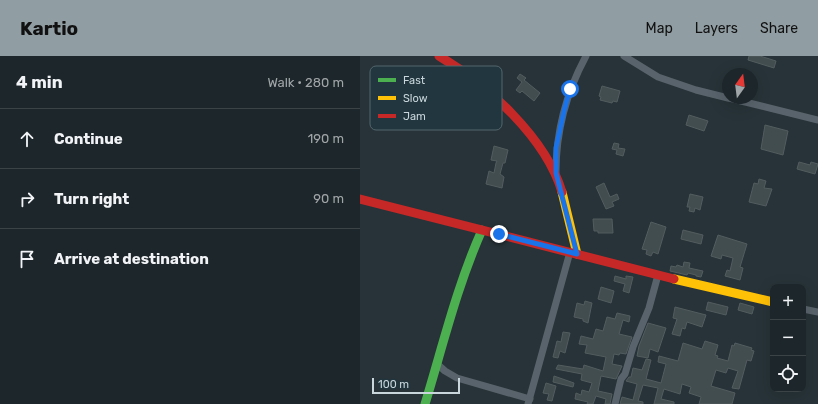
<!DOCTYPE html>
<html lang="en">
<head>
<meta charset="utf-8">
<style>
  :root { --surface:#1d262a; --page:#252e32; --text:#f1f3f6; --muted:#a0a5a8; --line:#3b4347; --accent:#909da2 }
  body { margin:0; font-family:Rubik,sans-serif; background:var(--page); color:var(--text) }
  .controls { position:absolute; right:12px; bottom:12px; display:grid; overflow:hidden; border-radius:8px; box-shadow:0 4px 16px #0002 }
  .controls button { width:36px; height:36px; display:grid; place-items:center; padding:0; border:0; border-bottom:1px solid var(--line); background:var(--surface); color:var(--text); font:20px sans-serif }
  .compass { position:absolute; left:362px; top:12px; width:36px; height:36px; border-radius:50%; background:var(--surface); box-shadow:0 4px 16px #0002; rotate:14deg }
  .scale { position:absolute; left:12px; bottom:10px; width:88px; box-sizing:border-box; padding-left:4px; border:2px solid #c9d6db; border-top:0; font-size:11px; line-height:14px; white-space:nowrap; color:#c9d6db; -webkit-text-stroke:3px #21363e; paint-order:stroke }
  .stop { position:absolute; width:12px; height:12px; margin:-9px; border:3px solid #1a73e8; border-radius:50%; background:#fff }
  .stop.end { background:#1a73e8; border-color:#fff; box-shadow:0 1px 4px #0008 }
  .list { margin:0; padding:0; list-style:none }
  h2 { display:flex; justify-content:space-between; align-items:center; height:52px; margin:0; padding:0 16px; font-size:17px }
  h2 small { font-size:13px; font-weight:400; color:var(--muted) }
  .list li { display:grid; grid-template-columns:26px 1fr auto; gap:12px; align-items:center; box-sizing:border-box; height:60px; padding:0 16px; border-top:1px solid var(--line) }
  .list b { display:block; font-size:15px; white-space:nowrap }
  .list em { font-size:13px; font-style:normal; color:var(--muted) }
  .icon { flex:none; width:22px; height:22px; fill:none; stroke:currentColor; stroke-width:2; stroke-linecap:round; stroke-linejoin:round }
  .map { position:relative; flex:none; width:458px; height:348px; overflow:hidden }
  header { display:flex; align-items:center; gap:24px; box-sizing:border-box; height:56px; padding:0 20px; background:var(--accent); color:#111 }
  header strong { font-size:19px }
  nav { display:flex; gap:22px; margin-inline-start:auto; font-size:14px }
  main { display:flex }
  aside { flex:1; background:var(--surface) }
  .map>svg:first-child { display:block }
  .building { fill:#424d4f; stroke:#535d60 }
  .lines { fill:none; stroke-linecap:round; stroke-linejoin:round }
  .street { stroke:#59636b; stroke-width:7 }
  .fast { stroke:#4caf50; stroke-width:9 }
  .slow { stroke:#ffc107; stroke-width:9 }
  .jam { stroke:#c62828; stroke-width:9 }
  .route { stroke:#1a73e8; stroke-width:5 }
  .key { fill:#21363e; stroke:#53666d; stroke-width:1 }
  .key-label { font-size:11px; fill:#c9d6db }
</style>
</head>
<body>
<header>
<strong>Kartio</strong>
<nav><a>Map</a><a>Layers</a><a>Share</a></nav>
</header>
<main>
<aside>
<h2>4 min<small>Walk · 280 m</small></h2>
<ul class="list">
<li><svg class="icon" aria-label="ahead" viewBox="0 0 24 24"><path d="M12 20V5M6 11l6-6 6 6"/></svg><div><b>Continue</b></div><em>190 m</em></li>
<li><svg class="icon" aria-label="right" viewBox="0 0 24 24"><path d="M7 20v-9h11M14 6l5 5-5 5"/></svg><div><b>Turn right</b></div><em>90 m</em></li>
<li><svg class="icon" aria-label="arrive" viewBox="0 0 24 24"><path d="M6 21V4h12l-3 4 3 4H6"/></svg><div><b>Arrive at destination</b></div></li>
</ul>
</aside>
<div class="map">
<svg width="458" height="348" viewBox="0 0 458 348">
  <rect width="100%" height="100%" fill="#273338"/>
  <g class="building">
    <polygon points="389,0 400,0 416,5 414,12 388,4"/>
    <polygon points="160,18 166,22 164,24 180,37 174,45 162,35 160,37 156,34 162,26 157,22"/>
    <polygon points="242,30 260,35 257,46 253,45 252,47 240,44 241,41 239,40"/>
    <polygon points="329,59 348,65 344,75 326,69"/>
    <polygon points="405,69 428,75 423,99 401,93"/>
    <polygon points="254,87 259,88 258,92 265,93 263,100 256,98 257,94 252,93"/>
    <polygon points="134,90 148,94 145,107 143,107 140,118 144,121 142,132 126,128 129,115 134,117 136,107 137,105 131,104"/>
    <polygon points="439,106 450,109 451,106 458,108 455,118 437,113"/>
    <polygon points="399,123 406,125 404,132 412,133 406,150 389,146 394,127 398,128"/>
    <polygon points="244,127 250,141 257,138 259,143 252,146 254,150 246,153 236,131"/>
    <polygon points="330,138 343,141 340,154 335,152 334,156 329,155 330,151 327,151"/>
    <polygon points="233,163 252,163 253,177 238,177 238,175 234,175"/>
    <polygon points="291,166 306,171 298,198 293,196 291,200 286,198 287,194 282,193"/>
    <polygon points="323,174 343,179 341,188 321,183"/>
    <polygon points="358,179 387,188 380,211 383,212 380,224 365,220 367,214 370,215 373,202 362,199 361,203 351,200"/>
    <polygon points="324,206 330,207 329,212 343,215 341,221 336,220 336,219 328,217 327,219 310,215 311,210 316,211 317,209 323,211"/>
    <polygon points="255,220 266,223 266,220 273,221 269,237 263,235 265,228 254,225"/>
    <polygon points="241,231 254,235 251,247 238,243"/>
    <polygon points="225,245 232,247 228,267 223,265 223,263 214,261 217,247 224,249"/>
    <polygon points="348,246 368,251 366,259 346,254"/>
    <polygon points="380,247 394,251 392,258 378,254"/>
    <polygon points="315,251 346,259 342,271 327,266 325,273 322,272 320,280 312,278 317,263 313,262"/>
    <polygon points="257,257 270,260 269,266 263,264 259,278 272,281 266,298 260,297 259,299 254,298 252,308 262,310 256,323 241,320 238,335 252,338 250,348 245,348 246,343 236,340 233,348 227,348 228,346 215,343 216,337 221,339 222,334 229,336 232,327 221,324 222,318 196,313 198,309 223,313 224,309 243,315 246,301 225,297 227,289 219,288 221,280 233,283 236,273 243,275 247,261 255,263"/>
    <polygon points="288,267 306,272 298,296 290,293 288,302 277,300 279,290"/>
    <polygon points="203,276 210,277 205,297 200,295 198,302 193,301 197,285 201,286"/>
    <polygon points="345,285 358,289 355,299 358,300 357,302 368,305 372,289 374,290 375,287 392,292 391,294 394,295 391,305 387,304 379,333 372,332 378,315 368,312 366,317 356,314 351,330 375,337 372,348 339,348 341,341 329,337 331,331 322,328 320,338 304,333 301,343 314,346 314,348 294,348 298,332 283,329 278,345 283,346 283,348 260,348 262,341 273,344 277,328 266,325 269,321 271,321 273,312 282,314 286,303 291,304 286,323 301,327 306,308 298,306 299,300 318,305 323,287 342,293"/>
    <polygon points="194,320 214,327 213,331 193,326"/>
    <polygon points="186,327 196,330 192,345 187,344 189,338 183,337"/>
  </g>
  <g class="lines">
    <g class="street">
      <polyline points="264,0 298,21 336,34 368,42"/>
      <polyline points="369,42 458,64"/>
      <path d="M196,116C196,74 206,37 226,0"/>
      <polyline points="443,253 458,256"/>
      <polyline points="77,308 85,315 97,322 170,343"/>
      <polyline points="168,348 210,196"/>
      <polyline points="255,348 261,323 265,318 273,291 289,252 298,219"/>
    </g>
    <path class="fast" d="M65,348C83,289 97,230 122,174"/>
    <g class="slow">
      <polyline points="202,136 217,198"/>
      <polyline points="314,223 413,246"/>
    </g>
    <g class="jam">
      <path d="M79,0C127,28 186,82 202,136"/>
      <polyline points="0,143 314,223"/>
    </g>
  </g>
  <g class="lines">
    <polyline class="route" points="139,178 217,198 196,117 196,92 204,55 210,33"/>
  </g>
  <rect x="10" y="10" width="132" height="64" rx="6" class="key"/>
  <rect x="18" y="22" width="18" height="4" fill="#4caf50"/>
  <rect x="18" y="40" width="18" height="4" fill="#ffc107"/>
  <rect x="18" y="58" width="18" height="4" fill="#c62828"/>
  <g class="key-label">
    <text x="43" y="28">Fast</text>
    <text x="43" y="46">Slow</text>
    <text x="43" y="64">Jam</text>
  </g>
</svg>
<div class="controls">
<button>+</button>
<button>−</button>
<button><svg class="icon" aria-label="locate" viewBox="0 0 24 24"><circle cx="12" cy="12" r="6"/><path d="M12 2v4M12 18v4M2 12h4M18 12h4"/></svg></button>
</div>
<svg class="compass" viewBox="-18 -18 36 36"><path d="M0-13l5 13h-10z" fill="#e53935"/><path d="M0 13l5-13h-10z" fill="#a0a5a8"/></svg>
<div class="scale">100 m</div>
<div class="stop" style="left:210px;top:33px"></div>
<div class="stop end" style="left:139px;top:178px"></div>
</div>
</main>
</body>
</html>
